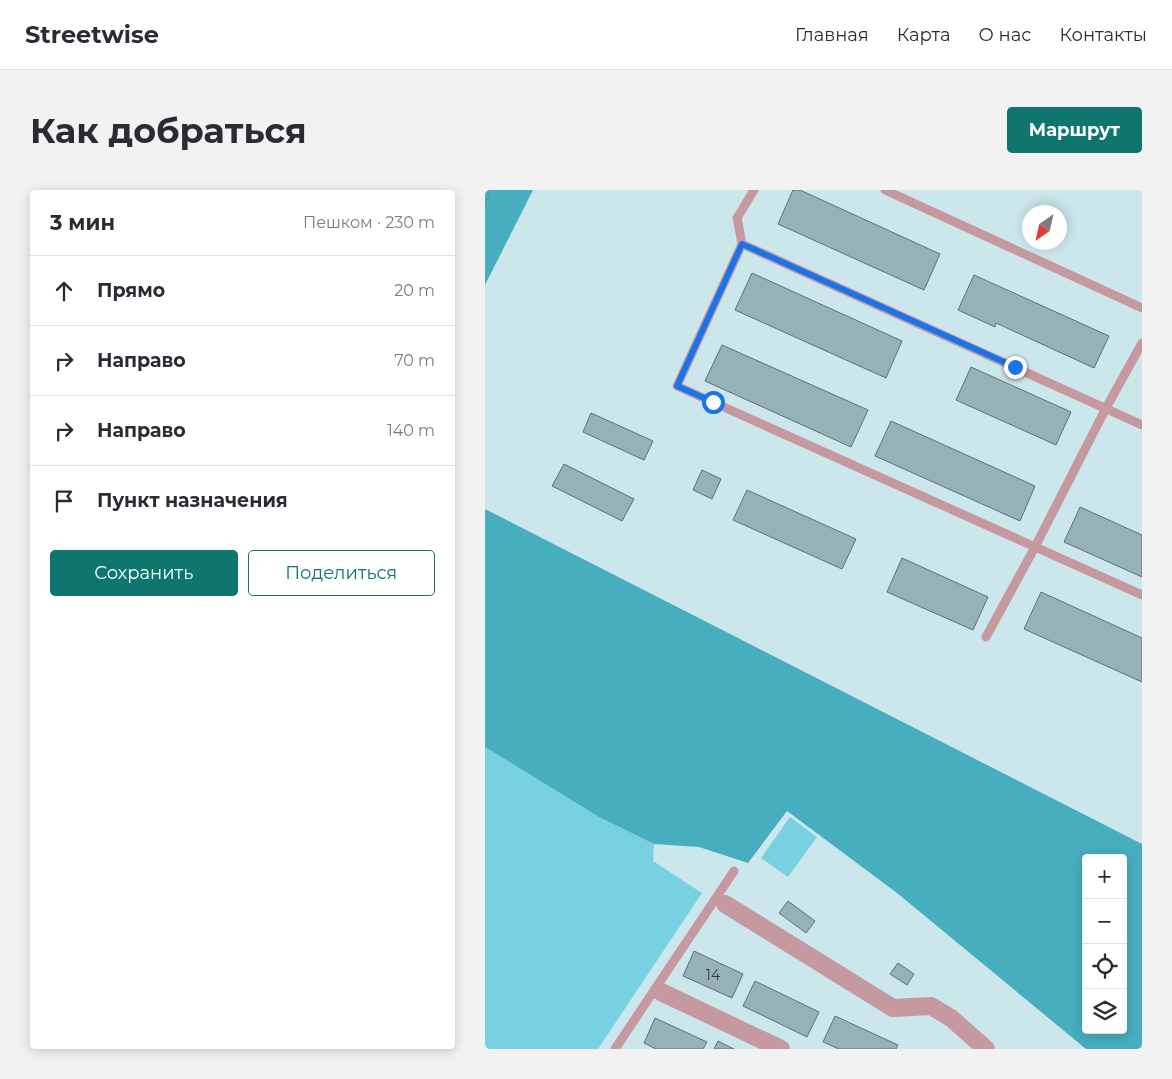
<!DOCTYPE html>
<html lang="ru">
<head>
<meta charset="utf-8">
<style>
  :root { --surface:#fff; --page:#f2f2f3; --text:#2b2b33; --muted:#7c7c81; --line:#e1e1e2; --accent:#0f766e }
  body { margin:0; font-family:Montserrat,sans-serif; background:var(--page); color:var(--text) }
  .controls { position:absolute; right:15px; bottom:15px; display:grid; overflow:hidden; border-radius:5px; box-shadow:0 2px 12px #0003 }
  .controls button { width:45px; height:45px; display:grid; place-items:center; padding:0; border:0; border-bottom:1px solid var(--line); background:var(--surface); color:var(--text); font:25px sans-serif }
  .compass { position:absolute; left:537px; top:15px; width:45px; height:45px; border-radius:50%; background:var(--surface); box-shadow:0 2px 12px #0003; rotate:214deg }
  .stop { position:absolute; width:15px; height:15px; margin:-11px; border:4px solid #1a73e8; border-radius:50%; background:#fff }
  .stop.end { background:#1a73e8; border-color:#fff; box-shadow:0 1px 5px #0008 }
  .list { margin:0; padding:0; list-style:none }
  h2 { display:flex; justify-content:space-between; align-items:center; height:65px; margin:0; padding:0 20px; font-size:21px }
  h2 small { font-size:16px; font-weight:400; color:var(--muted) }
  .list li { display:grid; grid-template-columns:32px 1fr auto; gap:15px; align-items:center; box-sizing:border-box; height:70px; padding:0 20px; border-top:1px solid var(--line) }
  .list b { display:block; font-size:19px; white-space:nowrap }
  .list em { font-size:16px; font-style:normal; color:var(--muted) }
  .actions { display:flex; gap:10px; padding:15px 20px }
  .actions a { flex:1; padding:11px 0; border:1px solid var(--accent); border-radius:5px; text-align:center; font-size:18px; color:var(--accent) }
  .actions .main { background:var(--accent); color:#fff }
  .icon { flex:none; width:28px; height:28px; fill:none; stroke:currentColor; stroke-width:2; stroke-linecap:round; stroke-linejoin:round }
  .map { position:relative; flex:none; width:657px; height:859px; overflow:hidden; border-radius:5px }
  header { display:flex; align-items:center; gap:30px; box-sizing:border-box; height:70px; padding:0 25px; background:var(--surface); border-bottom:1px solid var(--line) }
  header strong { font-size:24px }
  nav { display:flex; gap:28px; margin-inline-start:auto; font-size:18px }
  .intro { display:flex; align-items:center; justify-content:space-between; box-sizing:border-box; height:120px; padding:0 30px }
  h1 { margin:0; font-size:35px }
  .button { padding:12px 22px; border-radius:5px; background:var(--accent); color:#fff; font-size:18px; font-weight:700 }
  main { display:flex; gap:30px; padding:0 30px }
  aside { flex:1; background:var(--surface); border-radius:5px; box-shadow:0 2px 12px #0003 }
  .map>svg:first-child { display:block }
  .green { fill:#78d1e0 }
  .forest { fill:#47aebf; fill-rule:evenodd }
  .building { fill:#97b2b6; stroke:#5a7377 }
  .lines { fill:none; stroke-linecap:round; stroke-linejoin:round }
  .path { stroke:#6a7c80; stroke-width:2.5; stroke-dasharray:1 4; stroke-linecap:butt }
  .service { stroke:#c699a1; stroke-width:9 }
  .minor { stroke:#c699a1; stroke-width:18 }
  .route { stroke:#1a73e8; stroke-width:6 }
  .labels { text-anchor:middle; stroke-width:5; stroke-linejoin:round; paint-order:stroke }
  .number-label { font-size:14px; fill:#303e40 }
</style>
</head>
<body>
<header>
<strong>Streetwise</strong>
<nav><a>Главная</a><a>Карта</a><a>О нас</a><a>Контакты</a></nav>
</header>
<div class="intro"><h1>Как добраться</h1><a class="button">Маршрут</a></div>
<main>
<aside>
<h2>3 мин<small>Пешком · 230 m</small></h2>
<ul class="list">
<li><svg class="icon" aria-label="ahead" viewBox="0 0 24 24"><path d="M12 20V5M6 11l6-6 6 6"/></svg><div><b>Прямо</b></div><em>20 m</em></li>
<li><svg class="icon" aria-label="right" viewBox="0 0 24 24"><path d="M7 20v-9h11M14 6l5 5-5 5"/></svg><div><b>Направо</b></div><em>70 m</em></li>
<li><svg class="icon" aria-label="right" viewBox="0 0 24 24"><path d="M7 20v-9h11M14 6l5 5-5 5"/></svg><div><b>Направо</b></div><em>140 m</em></li>
<li><svg class="icon" aria-label="arrive" viewBox="0 0 24 24"><path d="M6 21V4h12l-3 4 3 4H6"/></svg><div><b>Пункт назначения</b></div></li>
</ul>
<div class="actions"><a class="main">Сохранить</a><a>Поделиться</a></div>
</aside>
<div class="map">
<svg width="657" height="859" viewBox="0 0 657 859">
  <rect width="100%" height="100%" fill="#cbe7ec"/>
  <g class="green">
    <polygon points="0,557 114,627 169,654 168,671 217,703 113,859 0,859"/>
    <polygon points="305,627 332,647 303,687 276,668"/>
  </g>
  <g class="forest">
    <polygon points="0,0 48,0 0,95"/>
    <path d="M0,319L657,654V859H601L412,703L302,621L263,673L214,657L169,654L114,627L0,557ZM601,668H638V840H601Z"/>
  </g>
  <g class="building">
    <polygon points="308,0 315,0 455,64 439,100 293,34"/>
    <polygon points="267,83 417,151 401,188 250,120"/>
    <polygon points="489,85 624,146 609,178 511,133 510,137 473,120"/>
    <polygon points="237,155 383,220 366,257 220,191"/>
    <polygon points="486,177 586,222 571,255 471,210"/>
    <polygon points="106,223 168,251 159,270 98,242"/>
    <polygon points="406,231 550,296 535,331 390,266"/>
    <polygon points="79,274 149,309 137,331 67,296"/>
    <polygon points="217,280 236,289 227,309 208,300"/>
    <polygon points="262,300 371,349 357,379 248,330"/>
    <polygon points="595,317 657,345 657,387 579,352"/>
    <polygon points="417,368 503,407 488,440 402,402"/>
    <polygon points="556,402 657,448 657,492 539,439"/>
    <polygon points="303,711 330,731 321,743 294,723"/>
    <polygon points="209,761 258,784 247,808 198,786"/>
    <polygon points="413,773 429,784 422,795 405,784"/>
    <polygon points="270,791 334,822 322,847 258,816"/>
    <polygon points="350,826 413,855 411,859 354,859 338,852"/>
    <polygon points="170,828 222,852 218,859 171,859 159,853"/>
    <polygon points="233,851 249,859 229,859"/>
  </g>
  <g class="lines">
    <polyline class="path" points="0,14 5,0"/>
    <g class="service">
      <polyline points="400,0 657,118"/>
      <polyline points="257,54 252,28 269,0"/>
      <polyline points="657,235 257,54 192,196 657,405"/>
      <polyline points="501,447 550,357 621,218 657,153"/>
      <polyline points="170,799 249,681"/>
      <polyline points="130,859 170,799 174,800"/>
    </g>
    <g class="minor">
      <polyline points="240,714 408,818 446,816 466,828 501,859"/>
      <polyline points="176,802 296,859"/>
    </g>
  </g>
  <g class="lines">
    <polyline class="route" points="228,212 192,196 257,54 530,177"/>
  </g>
  <g class="labels">
    <g class="number-label">
      <text x="228" y="790">14</text>
    </g>
  </g>
</svg>
<div class="controls">
<button>+</button>
<button>−</button>
<button><svg class="icon" aria-label="locate" viewBox="0 0 24 24"><circle cx="12" cy="12" r="6"/><path d="M12 2v4M12 18v4M2 12h4M18 12h4"/></svg></button>
<button><svg class="icon" aria-label="layers" viewBox="0 0 24 24"><path d="M12 4l9 5-9 5-9-5zM3 14l9 5 9-5"/></svg></button>
</div>
<svg class="compass" viewBox="-18 -18 36 36"><path d="M0-13l5 13h-10z" fill="#e53935"/><path d="M0 13l5-13h-10z" fill="#7c7c81"/></svg>
<div class="stop" style="left:228px;top:212px"></div>
<div class="stop end" style="left:530px;top:177px"></div>
</div>
</main>
</body>
</html>
